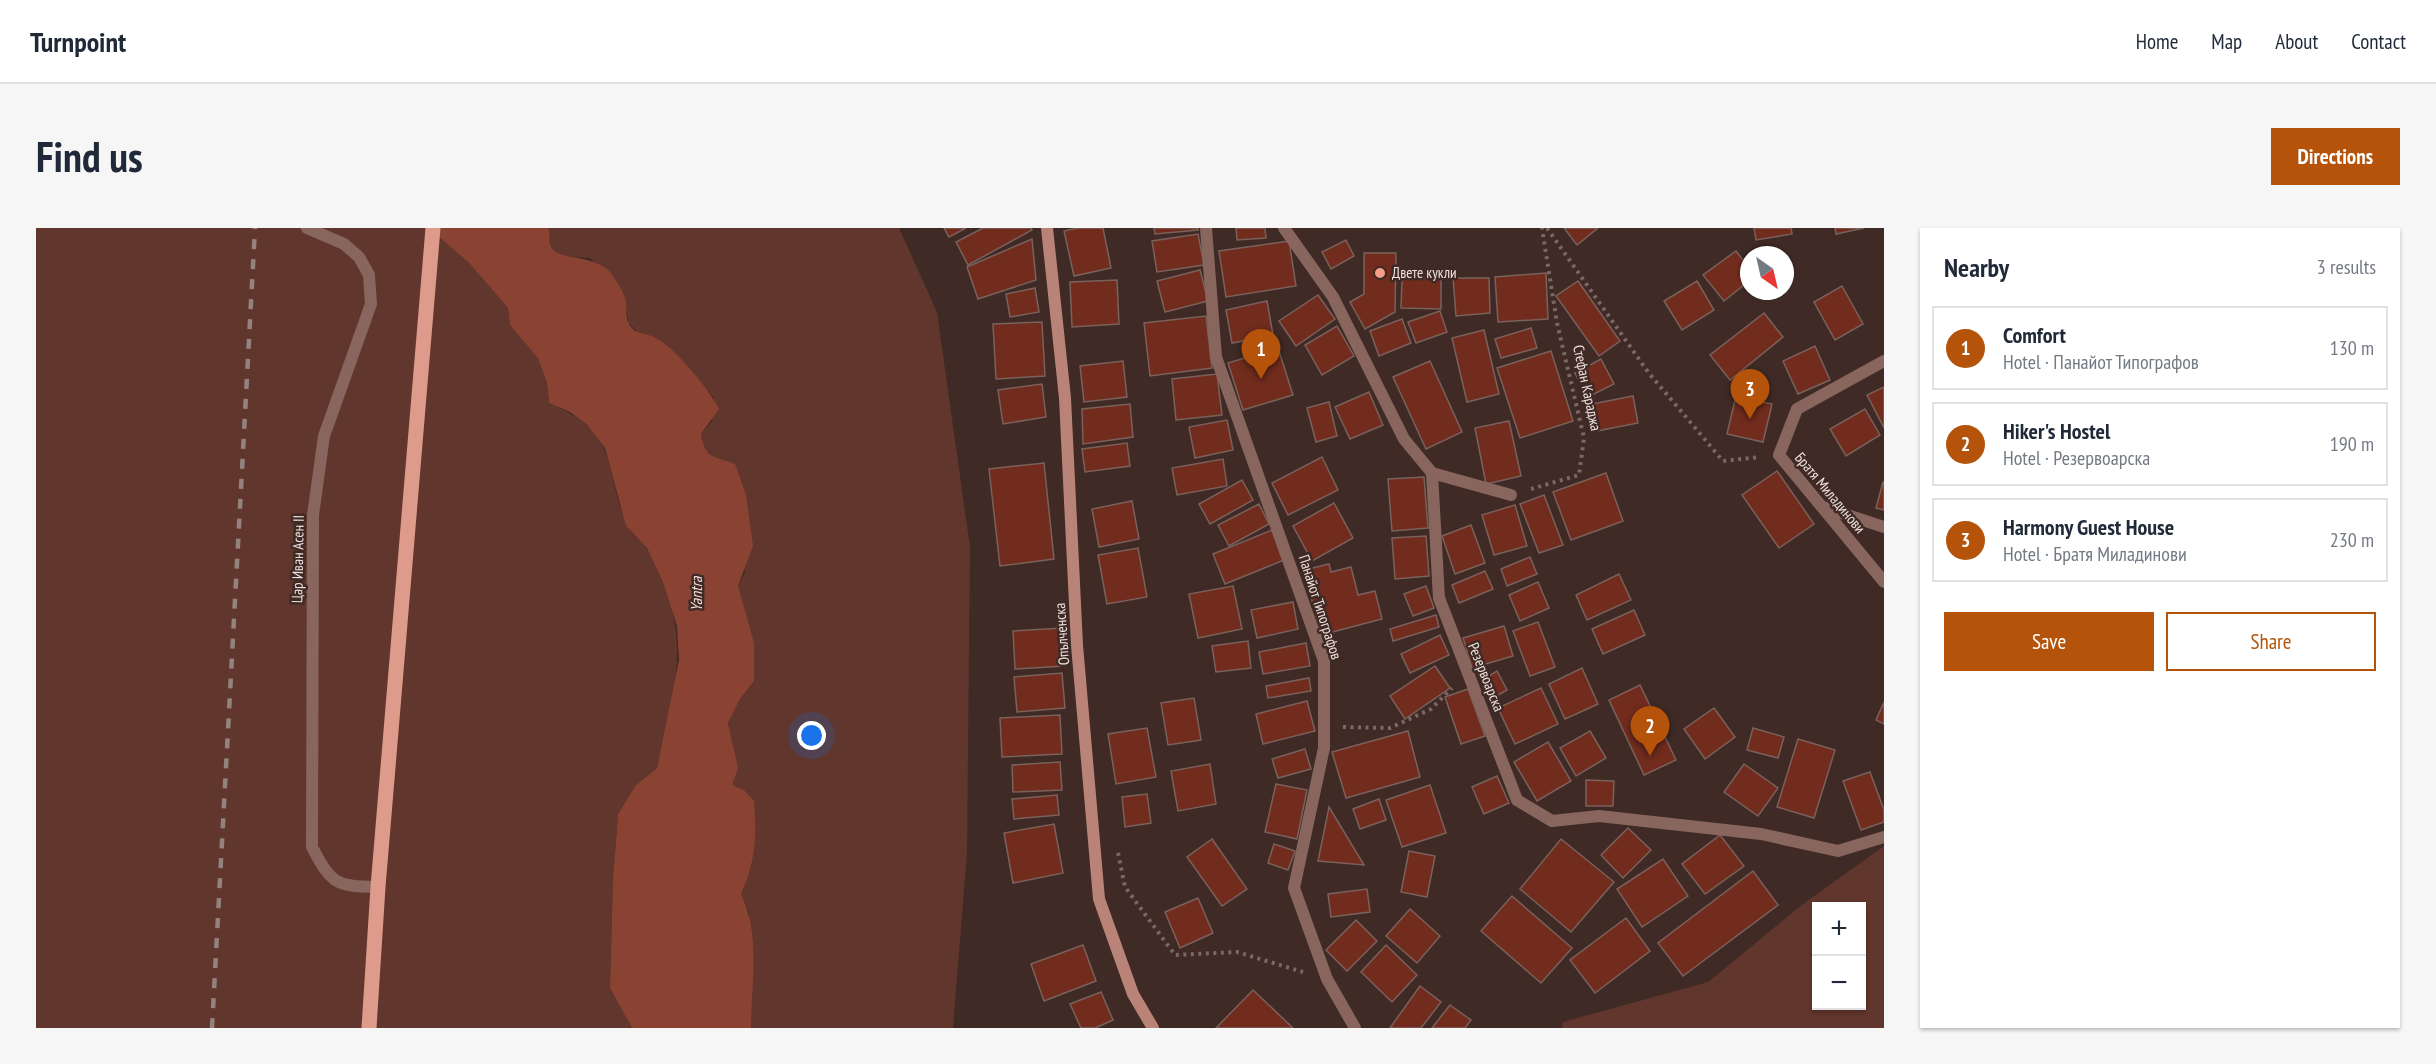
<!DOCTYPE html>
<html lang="en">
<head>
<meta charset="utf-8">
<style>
  :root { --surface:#fff; --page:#f6f6f7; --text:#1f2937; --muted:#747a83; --line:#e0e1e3; --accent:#b45309 }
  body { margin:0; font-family:"PT Sans Narrow",sans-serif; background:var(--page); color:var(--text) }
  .controls { position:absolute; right:18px; bottom:18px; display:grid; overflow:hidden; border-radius:0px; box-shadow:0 2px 4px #0004 }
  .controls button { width:54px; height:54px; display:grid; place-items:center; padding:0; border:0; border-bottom:2px solid var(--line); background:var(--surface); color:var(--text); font:30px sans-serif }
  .compass { position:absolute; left:1704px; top:18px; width:54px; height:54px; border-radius:50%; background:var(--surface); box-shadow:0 2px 4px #0004; rotate:146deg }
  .you { position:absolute; left:776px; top:508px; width:21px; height:21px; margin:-15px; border:4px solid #fff; border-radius:50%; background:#1a73e8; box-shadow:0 0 0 9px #1a73e833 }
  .badge { display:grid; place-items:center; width:39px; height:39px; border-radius:50%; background:var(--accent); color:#fff; font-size:20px; font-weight:700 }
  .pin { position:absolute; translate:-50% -50px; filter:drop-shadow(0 2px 3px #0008) }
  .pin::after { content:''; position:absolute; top:32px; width:21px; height:18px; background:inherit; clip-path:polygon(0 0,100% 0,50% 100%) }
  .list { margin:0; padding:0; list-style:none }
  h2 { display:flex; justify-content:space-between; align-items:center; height:78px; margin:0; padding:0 24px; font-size:26px }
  h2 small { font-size:20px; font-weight:400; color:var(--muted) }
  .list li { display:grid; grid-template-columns:39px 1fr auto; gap:18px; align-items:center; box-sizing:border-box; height:84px; margin:0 12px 12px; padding:0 12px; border:2px solid var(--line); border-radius:0px }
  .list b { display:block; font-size:22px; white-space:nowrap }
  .list p { margin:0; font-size:20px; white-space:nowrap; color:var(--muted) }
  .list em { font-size:20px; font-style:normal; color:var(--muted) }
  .actions { display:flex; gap:12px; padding:18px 24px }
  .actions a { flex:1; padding:14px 0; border:2px solid var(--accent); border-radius:0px; text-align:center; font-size:21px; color:var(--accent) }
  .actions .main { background:var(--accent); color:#fff }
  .map { position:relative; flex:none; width:1848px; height:800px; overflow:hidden; border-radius:0px }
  header { display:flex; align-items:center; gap:36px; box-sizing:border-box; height:84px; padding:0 30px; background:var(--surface); border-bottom:2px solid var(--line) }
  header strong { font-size:28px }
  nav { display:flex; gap:33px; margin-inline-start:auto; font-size:21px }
  .intro { display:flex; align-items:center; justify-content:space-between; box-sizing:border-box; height:144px; padding:0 36px }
  h1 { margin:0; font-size:42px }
  .button { padding:15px 27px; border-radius:0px; background:var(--accent); color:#fff; font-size:21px; font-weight:700 }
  main { display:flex; gap:36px; padding:0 36px }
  aside { flex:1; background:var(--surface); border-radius:0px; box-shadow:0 2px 4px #0004 }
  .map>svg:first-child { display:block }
  .green { fill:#61362c; fill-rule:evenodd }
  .water { fill:#8a4333 }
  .building { fill:#712c1e; stroke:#7a615c; stroke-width:1.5 }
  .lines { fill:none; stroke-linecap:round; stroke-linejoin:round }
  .path { stroke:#7b6864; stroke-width:4; stroke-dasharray:3 4.5; stroke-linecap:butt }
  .lane { stroke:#88665e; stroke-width:12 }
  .street { stroke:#88665e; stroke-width:12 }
  .secondary { stroke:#b98477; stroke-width:12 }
  .primary { stroke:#de9a8b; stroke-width:15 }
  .rail { stroke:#93827e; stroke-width:4.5; stroke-dasharray:10 10; stroke-linecap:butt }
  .poi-dot { fill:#f49e8a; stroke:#3f2a25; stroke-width:2 }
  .labels { text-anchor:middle; stroke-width:5; stroke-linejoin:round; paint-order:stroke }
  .poi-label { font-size:15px; fill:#eee0dd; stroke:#3f2a25; text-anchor:start }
  .street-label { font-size:15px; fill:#eee0dd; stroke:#3f2a25 }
  .water-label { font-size:16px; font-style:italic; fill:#f5ded9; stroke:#3f2a25 }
</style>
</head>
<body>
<header>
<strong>Turnpoint</strong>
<nav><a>Home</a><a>Map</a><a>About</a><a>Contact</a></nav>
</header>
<div class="intro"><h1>Find us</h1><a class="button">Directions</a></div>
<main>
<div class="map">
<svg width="1848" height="800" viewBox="0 0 1848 800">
  <rect width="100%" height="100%" fill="#3f2a25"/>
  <g class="green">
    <path d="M0,0H393L434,36L472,80L474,97L502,129L511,155L513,175C583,205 567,235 590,295C593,305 604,311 610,319C617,329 622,342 626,352C655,421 636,471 621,540L599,558L582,586L577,651L574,759L596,800H0Z"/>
    <path d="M512,0H863L901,84L934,319L931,625L917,800H715L713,684L705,666C720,633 721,609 718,573L708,562L696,557L697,517L692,495L704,471L718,453L702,358L709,344L689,232L675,230L667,221L665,206L676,193L678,170L654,141L620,110L603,106L592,94L589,71L554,30C541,29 518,32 514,15C513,10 514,5 512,0Z"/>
    <path d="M1848,618V800H1526L1527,794L1672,754L1767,676ZM1780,678H1826V778H1780Z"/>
  </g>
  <path class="water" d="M393,0H512C515,6 512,13 515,18C521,34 558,25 575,45C580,52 588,65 590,73C591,80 589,90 593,96C600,108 609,104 620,110C637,118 676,164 683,181L665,206C670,233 677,227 699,236L710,267L717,318L702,358L718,415V453L704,471L692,495L702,540L696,557L708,562L718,573C721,609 720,633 705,666C725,707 715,755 715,800H596L574,760L577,651L582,586L599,558L621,540L643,432L641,398L627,354L611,320L590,298L569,220L551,197L534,184L513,175L511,155L502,130L474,97L472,80L434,36Z"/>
  <g class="building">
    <polygon points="908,0 930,0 913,9"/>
    <polygon points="947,0 995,0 996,2 932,37 920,14"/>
    <polygon points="1042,0 1067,0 1075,40 1038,48 1028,3"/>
    <polygon points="1118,0 1162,0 1162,2 1119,6"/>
    <polygon points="1200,0 1229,0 1230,10 1201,12"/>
    <polygon points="1528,0 1562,0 1541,17"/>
    <polygon points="1718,0 1755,0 1756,6 1720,12"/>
    <polygon points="1799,0 1828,0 1800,6"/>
    <polygon points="1162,6 1168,37 1121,44 1116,13"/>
    <polygon points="996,11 1000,52 942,71 931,39"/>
    <polygon points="1310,12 1318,28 1295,41 1286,24"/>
    <polygon points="1253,13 1260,58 1190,69 1183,23"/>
    <polygon points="1700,23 1713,40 1713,53 1688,73 1667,47"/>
    <polygon points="1328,25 1360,25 1359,84 1329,101 1314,74 1328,66"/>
    <polygon points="1164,42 1172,73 1129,84 1121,53"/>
    <polygon points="1510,45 1512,91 1462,94 1459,49"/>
    <polygon points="1366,50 1405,50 1405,81 1365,80"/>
    <polygon points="1417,50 1453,50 1454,85 1420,88"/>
    <polygon points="1081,52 1083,96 1036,99 1034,54"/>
    <polygon points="1542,53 1584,113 1563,128 1520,68"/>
    <polygon points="1661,53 1678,82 1646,102 1628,73"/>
    <polygon points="1806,58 1827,96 1799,112 1778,74"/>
    <polygon points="999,60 1003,84 974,89 970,66"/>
    <polygon points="1282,67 1299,91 1260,118 1243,93"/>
    <polygon points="1231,73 1237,107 1196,115 1190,82"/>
    <polygon points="1404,83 1411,104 1380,115 1372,94"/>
    <polygon points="1728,85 1747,109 1694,152 1674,127"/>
    <polygon points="1170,88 1176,140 1114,148 1108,95"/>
    <polygon points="1366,91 1375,115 1343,128 1334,103"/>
    <polygon points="1006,94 1009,148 960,151 957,96"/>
    <polygon points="1301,98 1318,128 1286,147 1269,117"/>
    <polygon points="1495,100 1501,120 1465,130 1459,111"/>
    <polygon points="1448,102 1463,166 1431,174 1416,110"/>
    <polygon points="1779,118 1794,152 1762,166 1747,133"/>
    <polygon points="1242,120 1257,167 1207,182 1192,135"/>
    <polygon points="1515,123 1537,193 1484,210 1461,140"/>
    <polygon points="1565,131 1578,156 1552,169 1539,145"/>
    <polygon points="1087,133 1091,169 1048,174 1044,138"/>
    <polygon points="1394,133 1426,204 1390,221 1357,149"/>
    <polygon points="1181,146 1186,187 1140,192 1136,151"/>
    <polygon points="1006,156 1010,189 967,196 962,162"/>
    <polygon points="1848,159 1848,200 1831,167"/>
    <polygon points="1333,164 1347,197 1314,211 1299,179"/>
    <polygon points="1597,168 1602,195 1561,203 1556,176"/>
    <polygon points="1700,168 1736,176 1727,214 1691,206"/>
    <polygon points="1293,174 1301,208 1280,214 1271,180"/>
    <polygon points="1094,176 1097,209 1047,216 1046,181"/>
    <polygon points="1829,181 1844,207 1810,228 1794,201"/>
    <polygon points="1191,192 1197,222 1159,230 1153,199"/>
    <polygon points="1473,193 1485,248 1450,256 1439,200"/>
    <polygon points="1091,215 1094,238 1049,244 1046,221"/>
    <polygon points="1286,229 1302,262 1252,287 1236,255"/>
    <polygon points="1187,231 1191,258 1141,267 1136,240"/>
    <polygon points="1008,235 1018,331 964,338 953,241"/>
    <polygon points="1741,243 1778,296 1743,320 1706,267"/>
    <polygon points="1570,245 1587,293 1535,312 1517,264"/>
    <polygon points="1388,249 1392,300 1356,303 1352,251"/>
    <polygon points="1206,252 1217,272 1174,296 1163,276"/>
    <polygon points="1847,254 1848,254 1848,282 1840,280"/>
    <polygon points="1508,267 1527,317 1503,325 1484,276"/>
    <polygon points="1096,273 1103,311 1063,319 1056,281"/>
    <polygon points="1298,275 1317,310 1276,333 1257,298"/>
    <polygon points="1223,276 1233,296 1193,318 1182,297"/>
    <polygon points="1479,277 1491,318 1458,327 1446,287"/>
    <polygon points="1435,297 1449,335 1419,346 1406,308"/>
    <polygon points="1236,302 1248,332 1189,356 1177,326"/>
    <polygon points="1390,308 1393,348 1359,351 1356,310"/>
    <polygon points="1102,320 1111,369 1071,376 1062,327"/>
    <polygon points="1494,329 1501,346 1471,358 1465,341"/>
    <polygon points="1293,336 1295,344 1315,339 1322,367 1339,363 1346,391 1285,407 1268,342"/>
    <polygon points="1449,343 1457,361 1423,375 1416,357"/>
    <polygon points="1583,346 1595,372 1551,392 1540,367"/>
    <polygon points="1502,354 1513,380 1484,393 1473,367"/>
    <polygon points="1197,358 1206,401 1162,410 1153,366"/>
    <polygon points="1390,358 1398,380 1377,388 1368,366"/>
    <polygon points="1257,374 1262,401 1221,410 1215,382"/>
    <polygon points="1598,382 1609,407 1567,426 1556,401"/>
    <polygon points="1400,387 1403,399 1357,413 1354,401"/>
    <polygon points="1502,394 1519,439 1494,448 1477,403"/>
    <polygon points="1468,398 1477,428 1436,440 1427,410"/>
    <polygon points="1027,400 1029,438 979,441 977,403"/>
    <polygon points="1404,407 1413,427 1374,445 1365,426"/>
    <polygon points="1212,413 1215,440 1180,444 1176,418"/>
    <polygon points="1270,415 1274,438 1227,446 1223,424"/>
    <polygon points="1399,438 1414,460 1369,491 1354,468"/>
    <polygon points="1546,440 1562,476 1529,491 1513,456"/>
    <polygon points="1461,443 1471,462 1457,470 1446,452"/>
    <polygon points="1026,445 1029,480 981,484 978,449"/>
    <polygon points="1273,450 1275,463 1232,470 1230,458"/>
    <polygon points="1604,457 1640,532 1608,547 1573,472"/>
    <polygon points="1505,460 1522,496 1479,516 1462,480"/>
    <polygon points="1432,461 1449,508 1425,516 1409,469"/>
    <polygon points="1158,470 1165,512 1132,517 1125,475"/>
    <polygon points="1271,473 1279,503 1227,516 1220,486"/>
    <polygon points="1848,474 1848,496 1840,492"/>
    <polygon points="1678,480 1699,509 1669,531 1648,501"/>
    <polygon points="1024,487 1026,526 966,529 964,490"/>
    <polygon points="1111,500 1120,549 1080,556 1072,506"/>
    <polygon points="1717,500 1748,509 1742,530 1711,522"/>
    <polygon points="1372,503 1384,549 1310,570 1296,524"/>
    <polygon points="1554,503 1570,530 1540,548 1524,520"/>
    <polygon points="1762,511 1799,522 1778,590 1741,579"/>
    <polygon points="1512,514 1535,553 1501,573 1478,534"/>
    <polygon points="1269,521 1275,541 1242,550 1236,531"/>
    <polygon points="1024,534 1026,562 977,564 976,537"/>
    <polygon points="1174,536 1180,576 1142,583 1135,543"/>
    <polygon points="1708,536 1742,560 1722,588 1688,564"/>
    <polygon points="1834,544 1848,582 1848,594 1825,602 1807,553"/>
    <polygon points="1461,548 1473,575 1448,586 1436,559"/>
    <polygon points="1550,552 1578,553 1577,578 1550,578"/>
    <polygon points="1240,556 1271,562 1261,611 1229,604"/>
    <polygon points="1394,557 1410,605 1366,619 1350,572"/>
    <polygon points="1111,566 1115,595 1089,599 1086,569"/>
    <polygon points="1021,567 1023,587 978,591 976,571"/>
    <polygon points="1343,571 1350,592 1324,601 1317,581"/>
    <polygon points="1293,579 1328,637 1282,633"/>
    <polygon points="1018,596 1027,645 977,655 968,605"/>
    <polygon points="1592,600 1615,622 1587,650 1565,627"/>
    <polygon points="1684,607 1708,638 1669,666 1646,636"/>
    <polygon points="1176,611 1211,661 1186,678 1151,629"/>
    <polygon points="1525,611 1578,654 1535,704 1484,661"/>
    <polygon points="1238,616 1259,623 1252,642 1232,635"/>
    <polygon points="1373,623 1399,628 1391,669 1365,664"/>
    <polygon points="1627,631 1652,668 1606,699 1581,661"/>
    <polygon points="1717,643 1742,677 1647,748 1622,715"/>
    <polygon points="1331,661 1334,684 1295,689 1292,666"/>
    <polygon points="1476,668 1536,720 1505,755 1445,703"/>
    <polygon points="1162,670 1177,705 1144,720 1129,684"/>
    <polygon points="1374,681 1404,708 1381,735 1350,708"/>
    <polygon points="1590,690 1614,723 1559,765 1534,732"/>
    <polygon points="1320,692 1341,713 1311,743 1290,722"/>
    <polygon points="1047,717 1060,753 1008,773 995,736"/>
    <polygon points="1350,717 1381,747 1356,774 1325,744"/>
    <polygon points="1384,758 1405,774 1385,800 1354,800"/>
    <polygon points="1217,762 1257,800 1180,800"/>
    <polygon points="1065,764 1077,792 1059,800 1045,800 1034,776"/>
    <polygon points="1414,777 1435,792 1429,800 1396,800"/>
  </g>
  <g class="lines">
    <g class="path">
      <polyline points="1511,0 1612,144 1687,233 1724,229"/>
      <polyline points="1495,261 1543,247 1548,210 1521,95 1506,0"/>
      <polyline points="1307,499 1354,500 1395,481 1416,460"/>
      <polyline points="1082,625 1089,659 1139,727 1201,724 1267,744"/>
    </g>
    <polyline class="lane" points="1396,245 1475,267"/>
    <g class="street">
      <path d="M271,0L308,16L323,29L333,47L335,76L288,208L277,287L276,619C296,657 300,658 342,659"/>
      <polyline points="1170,0 1180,129 1288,433 1288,520 1258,660 1291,751 1319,800"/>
      <polyline points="1248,0 1297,69 1368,211 1396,245 1403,370 1481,572 1516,593 1563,588 1725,606 1802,623 1848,609"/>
      <polyline points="1848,133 1761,181 1743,227 1848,354"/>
      <polyline points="1787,279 1848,299"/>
    </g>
    <polyline class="secondary" points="1011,0 1029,170 1041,417 1063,671 1097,766 1117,800"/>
    <polyline class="primary" points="333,800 342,659 397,0"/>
    <polyline class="rail" points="176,800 219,0"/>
  </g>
  <circle class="poi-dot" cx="1344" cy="45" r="6"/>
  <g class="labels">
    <g class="poi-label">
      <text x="1356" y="50">Двете кукли</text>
    </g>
    <g class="street-label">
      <text transform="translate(1551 160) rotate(78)" y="5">Стефан Караджа</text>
      <text transform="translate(1794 265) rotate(50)" y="5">Братя Миладинови</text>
      <text transform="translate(262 331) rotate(-89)" y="5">Цар Иван Асен II</text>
      <text transform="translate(1284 379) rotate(72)" y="5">Панайот Типографов</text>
      <text transform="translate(1026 406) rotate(-94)" y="5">Опълченска</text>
      <text transform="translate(1450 449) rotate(68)" y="5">Резервоарска</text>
    </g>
    <g class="water-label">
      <text transform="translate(660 366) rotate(-90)" y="6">Yantra</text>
    </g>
  </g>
</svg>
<div class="controls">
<button>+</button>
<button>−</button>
</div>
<svg class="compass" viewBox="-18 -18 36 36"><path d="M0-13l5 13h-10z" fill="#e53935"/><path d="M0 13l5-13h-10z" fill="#747a83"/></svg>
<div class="you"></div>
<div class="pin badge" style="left:1225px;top:151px">1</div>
<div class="pin badge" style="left:1614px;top:528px">2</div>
<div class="pin badge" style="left:1714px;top:191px">3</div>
</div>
<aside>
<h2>Nearby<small>3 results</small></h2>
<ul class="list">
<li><span class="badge">1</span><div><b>Comfort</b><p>Hotel · Панайот Типографов</p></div><em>130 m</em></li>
<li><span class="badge">2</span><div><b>Hiker's Hostel</b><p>Hotel · Резервоарска</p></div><em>190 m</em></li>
<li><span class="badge">3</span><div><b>Harmony Guest House</b><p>Hotel · Братя Миладинови</p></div><em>230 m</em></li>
</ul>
<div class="actions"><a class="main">Save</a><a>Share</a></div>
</aside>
</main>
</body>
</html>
